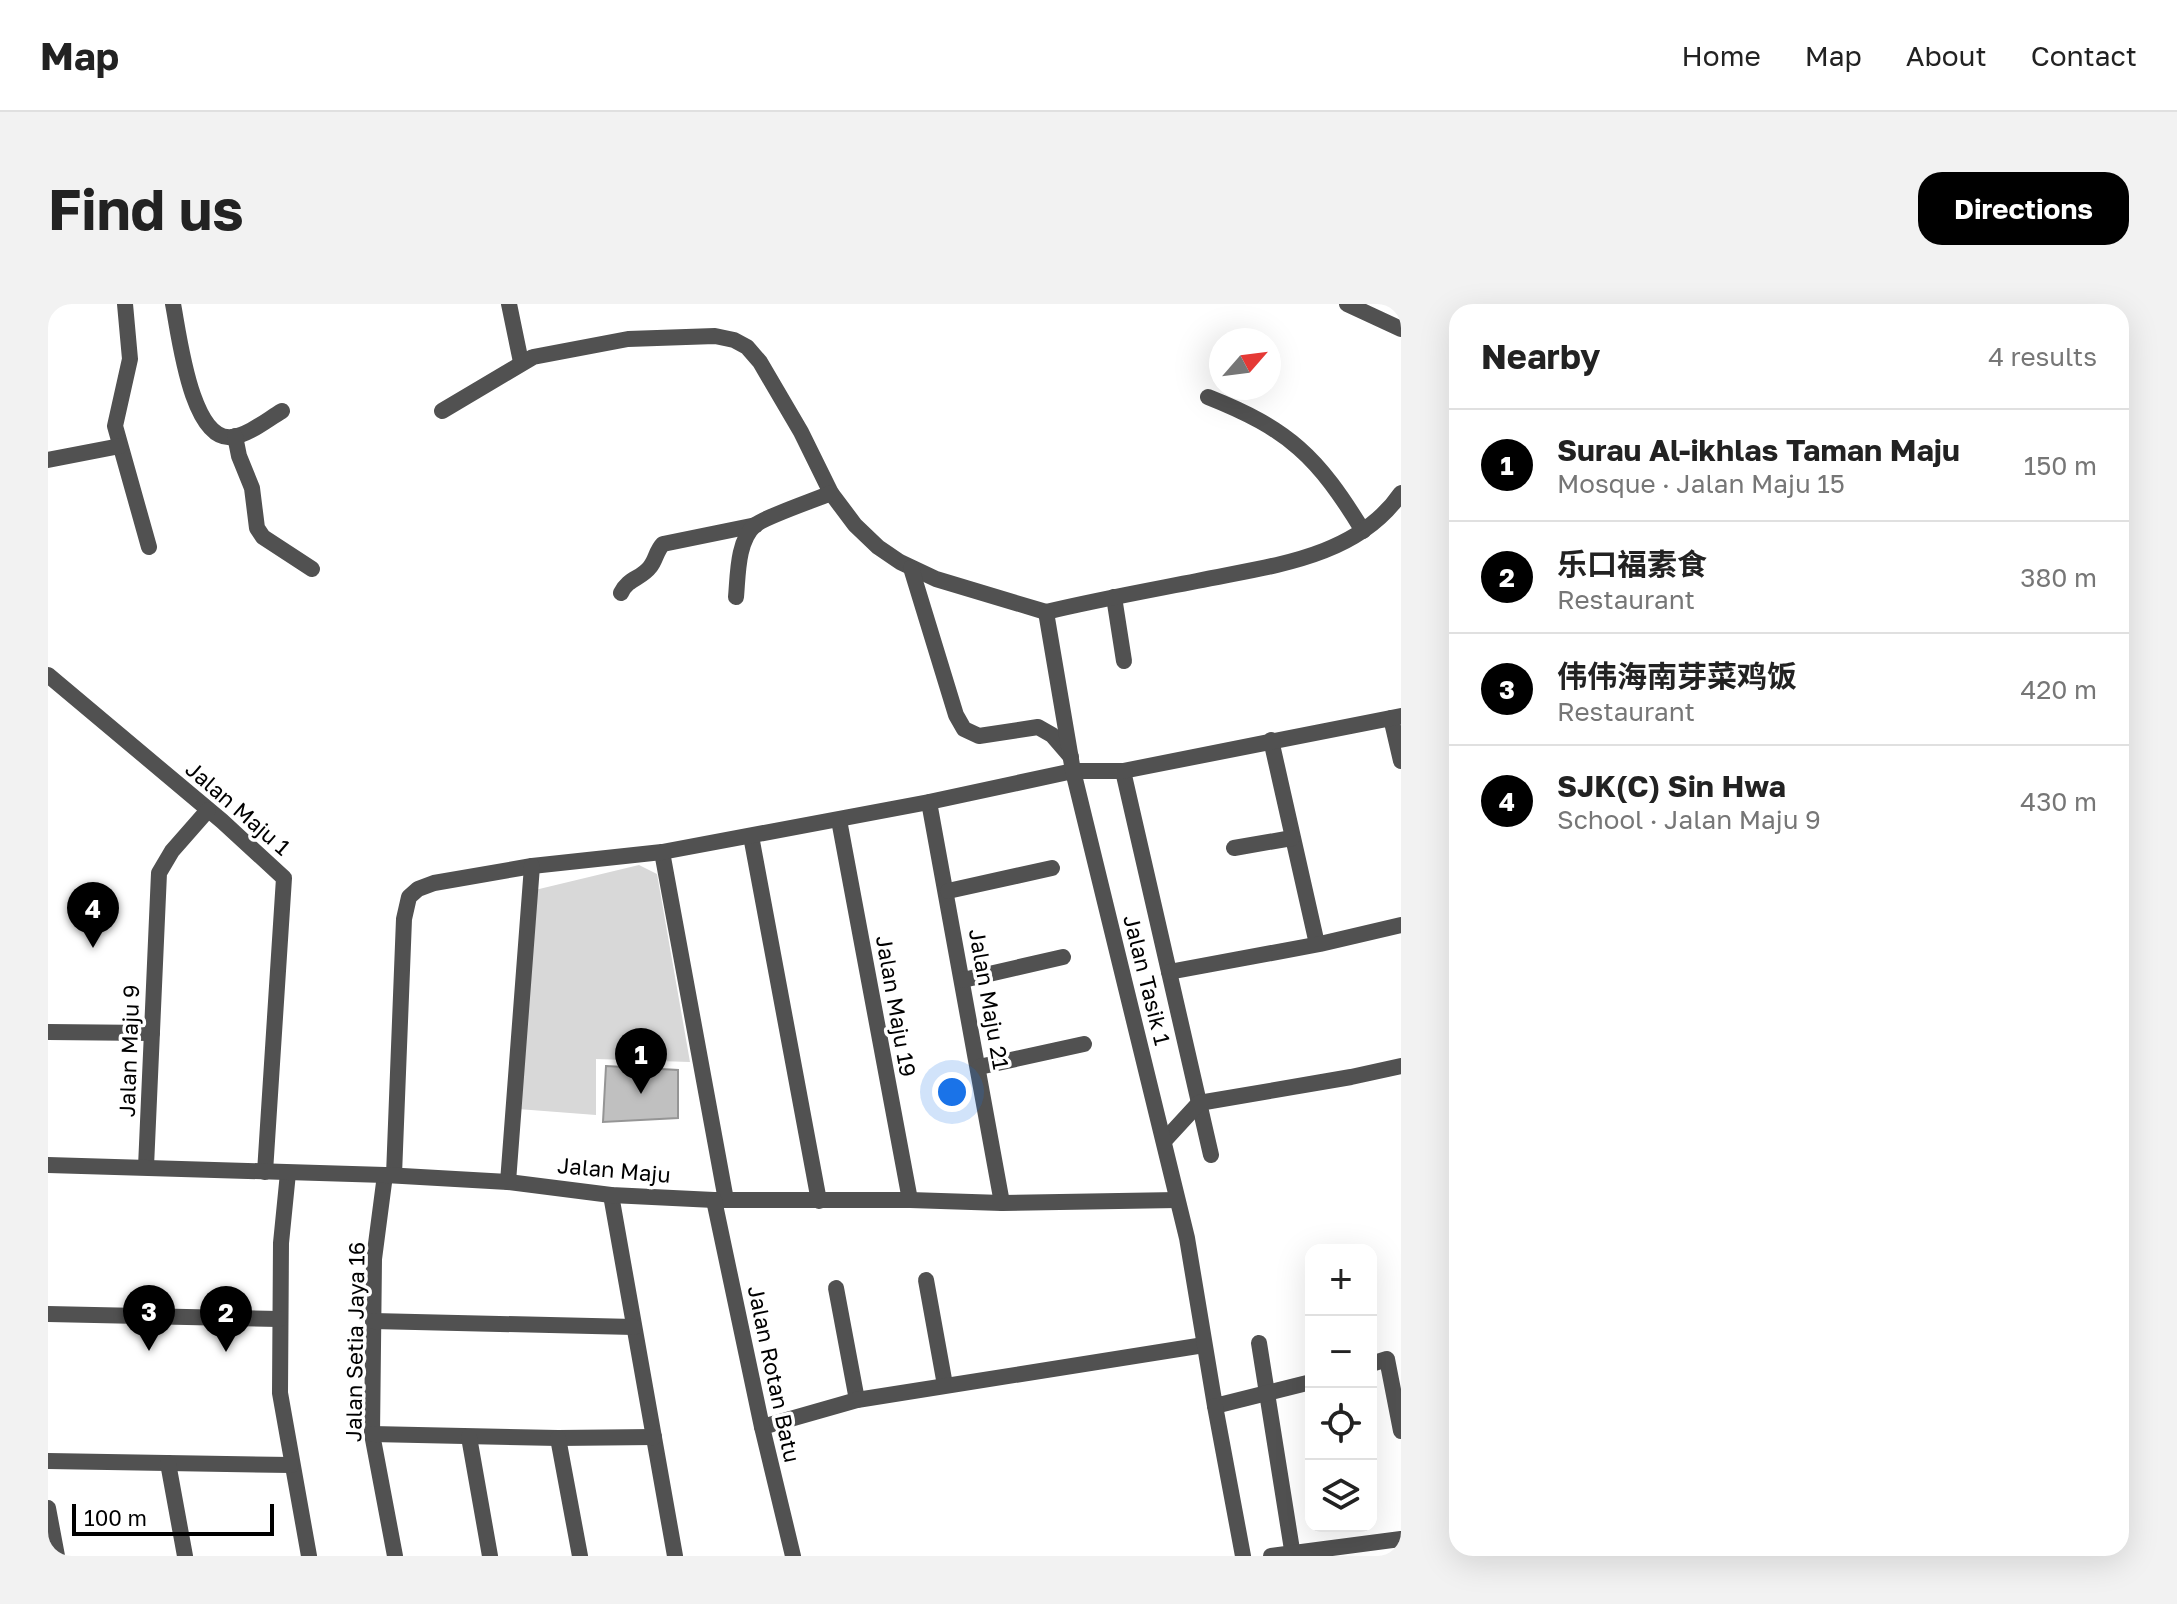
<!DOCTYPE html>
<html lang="en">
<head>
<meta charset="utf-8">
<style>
  :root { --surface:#fff; --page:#f2f2f2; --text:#222; --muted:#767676; --line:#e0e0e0; --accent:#000 }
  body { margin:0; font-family:"Golos Text","Noto Sans SC",sans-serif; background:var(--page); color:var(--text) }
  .controls { position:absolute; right:24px; bottom:24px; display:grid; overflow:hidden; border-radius:16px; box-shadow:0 8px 32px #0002 }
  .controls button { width:72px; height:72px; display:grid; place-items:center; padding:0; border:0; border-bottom:2px solid var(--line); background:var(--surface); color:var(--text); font:40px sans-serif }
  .compass { position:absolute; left:1161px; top:24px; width:72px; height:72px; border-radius:50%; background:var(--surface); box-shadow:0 8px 32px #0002; rotate:62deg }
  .scale { position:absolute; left:24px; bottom:20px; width:202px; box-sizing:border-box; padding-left:8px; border:4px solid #000; border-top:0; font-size:22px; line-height:28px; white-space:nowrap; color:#000; -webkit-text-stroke:6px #fff; paint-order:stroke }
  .you { position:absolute; left:904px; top:788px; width:28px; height:28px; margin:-20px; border:6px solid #fff; border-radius:50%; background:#1a73e8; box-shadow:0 0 0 12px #1a73e833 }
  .badge { display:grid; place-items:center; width:52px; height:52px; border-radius:50%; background:var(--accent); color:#fff; font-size:26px; font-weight:700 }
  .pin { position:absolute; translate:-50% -66px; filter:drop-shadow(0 2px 4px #0008) }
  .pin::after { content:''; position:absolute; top:42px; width:28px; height:24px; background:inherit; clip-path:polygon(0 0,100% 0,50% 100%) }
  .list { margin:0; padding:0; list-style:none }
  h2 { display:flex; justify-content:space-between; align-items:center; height:104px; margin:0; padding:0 32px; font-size:34px }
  h2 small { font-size:26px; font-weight:400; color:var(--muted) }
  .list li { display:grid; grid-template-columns:52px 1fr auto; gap:24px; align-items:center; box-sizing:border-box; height:112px; padding:0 32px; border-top:2px solid var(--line) }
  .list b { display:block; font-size:30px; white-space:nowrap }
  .list p { margin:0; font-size:26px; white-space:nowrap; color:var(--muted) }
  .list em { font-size:26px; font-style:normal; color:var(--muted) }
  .icon { flex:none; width:44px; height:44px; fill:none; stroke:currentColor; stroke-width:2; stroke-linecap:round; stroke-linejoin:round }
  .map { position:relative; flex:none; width:1353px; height:1252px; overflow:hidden; border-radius:24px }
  header { display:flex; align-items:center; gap:48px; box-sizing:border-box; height:112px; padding:0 40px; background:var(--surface); border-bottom:2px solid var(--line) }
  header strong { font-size:38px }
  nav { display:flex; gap:44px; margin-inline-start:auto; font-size:28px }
  .intro { display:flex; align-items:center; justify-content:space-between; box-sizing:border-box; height:192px; padding:0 48px }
  h1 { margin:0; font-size:56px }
  .button { padding:20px 36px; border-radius:24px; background:var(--accent); color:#fff; font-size:28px; font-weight:700 }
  main { display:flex; gap:48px; padding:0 48px }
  aside { flex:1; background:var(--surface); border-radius:24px; box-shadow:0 8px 32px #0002 }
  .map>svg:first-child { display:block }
  .green { fill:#d8d8d8 }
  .building { fill:#c0c0c0; stroke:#959595; stroke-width:2 }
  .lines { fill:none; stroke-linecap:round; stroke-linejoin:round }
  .minor { stroke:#515151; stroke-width:16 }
  .tertiary { stroke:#515151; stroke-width:16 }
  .labels { text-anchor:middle; stroke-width:7; stroke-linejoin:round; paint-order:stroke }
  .street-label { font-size:22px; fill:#000; stroke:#fff }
</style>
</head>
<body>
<header>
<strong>Map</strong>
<nav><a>Home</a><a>Map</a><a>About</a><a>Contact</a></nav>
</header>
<div class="intro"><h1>Find us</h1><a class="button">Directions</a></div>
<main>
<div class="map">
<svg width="1353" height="1252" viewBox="0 0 1353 1252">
  <rect width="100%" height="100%" fill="#fff"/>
  <polygon class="green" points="591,561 609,570 642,758 548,755 548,811 470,805 487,586"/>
  <polygon class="building" points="558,762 630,766 630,814 555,818"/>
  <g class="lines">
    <g class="minor">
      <polyline points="77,0 82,55 67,122 101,243"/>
      <path d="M125,0C131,30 143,138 184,133C201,131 220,115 234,107"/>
      <polyline points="461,0 473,58"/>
      <polyline points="1299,0 1353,25"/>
      <path d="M1160,93C1241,125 1270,153 1315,227"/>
      <polyline points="394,107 485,53 580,35 667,32 686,36 699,43 712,58 753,128 783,189 807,221 830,243 852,258 888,275 998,308"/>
      <polyline points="187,132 191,152 204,184 209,224 215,233 264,265"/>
      <polyline points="0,156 72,142"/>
      <polyline points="863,264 908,411 916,425 931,432 990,423 1004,431 1023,453"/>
      <path d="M573,289C580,274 593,275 602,263C608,256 608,247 615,240L708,221"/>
      <path d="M688,293C690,272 689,237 707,221C719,212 767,196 783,189"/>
      <polyline points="1066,293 1076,357"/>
      <polyline points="0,371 174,517 236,574 217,868"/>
      <polyline points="1343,414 1353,457"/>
      <polyline points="1223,436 1269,640"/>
      <polyline points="1075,467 1163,851"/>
      <polyline points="881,498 954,899"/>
      <polyline points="791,516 862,896"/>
      <polyline points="703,532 771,897"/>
      <polyline points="1186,544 1244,534"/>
      <polyline points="614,548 678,896"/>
      <polyline points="900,587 1004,564"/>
      <polyline points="1121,668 1272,640 1353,621"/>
      <polyline points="915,676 1015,653"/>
      <polyline points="0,728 104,729"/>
      <polyline points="931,763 1036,740"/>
      <polyline points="1116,837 1151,799 1303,773 1353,762"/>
      <polyline points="98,863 111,569 124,547 160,506"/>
      <polyline points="240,869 233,939 232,1089 261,1252"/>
      <polyline points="337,871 326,955 324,1130 347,1252"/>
      <polyline points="346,871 356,615 361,593 370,585 386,579 484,562 614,548 881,498 1025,467 1075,467 1353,412"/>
      <polyline points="460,878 484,562"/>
      <polyline points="563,891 627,1252"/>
      <polyline points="878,976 897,1081"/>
      <polyline points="788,984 809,1096"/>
      <polyline points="0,1010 231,1015"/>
      <polyline points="325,1017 586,1023"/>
      <polyline points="1211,1039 1245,1252"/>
      <polyline points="714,1123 809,1096 1156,1041"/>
      <polyline points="324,1130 510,1134 606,1133"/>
      <polyline points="421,1133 442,1252"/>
      <polyline points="510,1134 532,1252"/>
      <polyline points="0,1157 243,1161"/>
      <polyline points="120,1159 137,1252"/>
      <polyline points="0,1204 9,1252"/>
      <polyline points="1223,1252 1353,1235"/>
    </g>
    <g class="tertiary">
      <polyline points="0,861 337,871 460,878 563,891 666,896 862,896 954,899 1129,896"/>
      <polyline points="666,896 714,1123 745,1252"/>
      <polyline points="1323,1060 1339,1055 1353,1127"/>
      <path d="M1263,1078L1167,1102L1139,934L1025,467L998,308C1048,296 1098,287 1149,277C1220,262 1308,255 1353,189"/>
      <polyline points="1167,1102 1195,1252"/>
    </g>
  </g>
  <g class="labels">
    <g class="street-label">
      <text transform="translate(190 504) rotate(41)" y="8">Jalan Maju 1</text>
      <text transform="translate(1099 676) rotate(76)" y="8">Jalan Tasik 1</text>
      <text transform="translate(941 695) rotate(80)" y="8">Jalan Maju 21</text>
      <text transform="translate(848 702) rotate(80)" y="8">Jalan Maju 19</text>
      <text transform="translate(81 747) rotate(-88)" y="8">Jalan Maju 9</text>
      <text transform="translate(566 866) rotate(5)" y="8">Jalan Maju</text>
      <text transform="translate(307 1038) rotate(-89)" y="8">Jalan Setia Jaya 16</text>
      <text transform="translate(726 1070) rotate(78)" y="8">Jalan Rotan Batu</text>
    </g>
  </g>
</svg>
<div class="controls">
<button>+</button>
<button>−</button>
<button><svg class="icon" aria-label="locate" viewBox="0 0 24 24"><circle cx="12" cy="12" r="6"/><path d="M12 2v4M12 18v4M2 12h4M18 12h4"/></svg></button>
<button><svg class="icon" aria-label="layers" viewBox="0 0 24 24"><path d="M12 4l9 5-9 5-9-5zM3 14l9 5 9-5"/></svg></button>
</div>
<svg class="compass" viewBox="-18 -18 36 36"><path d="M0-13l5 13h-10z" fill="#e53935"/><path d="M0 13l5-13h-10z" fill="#767676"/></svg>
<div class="scale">100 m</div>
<div class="you"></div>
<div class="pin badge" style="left:593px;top:790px">1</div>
<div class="pin badge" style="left:178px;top:1048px">2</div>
<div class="pin badge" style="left:101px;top:1047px">3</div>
<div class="pin badge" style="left:45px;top:644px">4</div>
</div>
<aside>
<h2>Nearby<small>4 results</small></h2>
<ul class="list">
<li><span class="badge">1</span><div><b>Surau Al-ikhlas Taman Maju</b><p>Mosque · Jalan Maju 15</p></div><em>150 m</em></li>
<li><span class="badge">2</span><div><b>乐口福素食</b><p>Restaurant</p></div><em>380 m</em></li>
<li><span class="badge">3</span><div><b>伟伟海南芽菜鸡饭</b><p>Restaurant</p></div><em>420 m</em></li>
<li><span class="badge">4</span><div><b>SJK(C) Sin Hwa</b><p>School · Jalan Maju 9</p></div><em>430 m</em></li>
</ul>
</aside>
</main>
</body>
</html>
